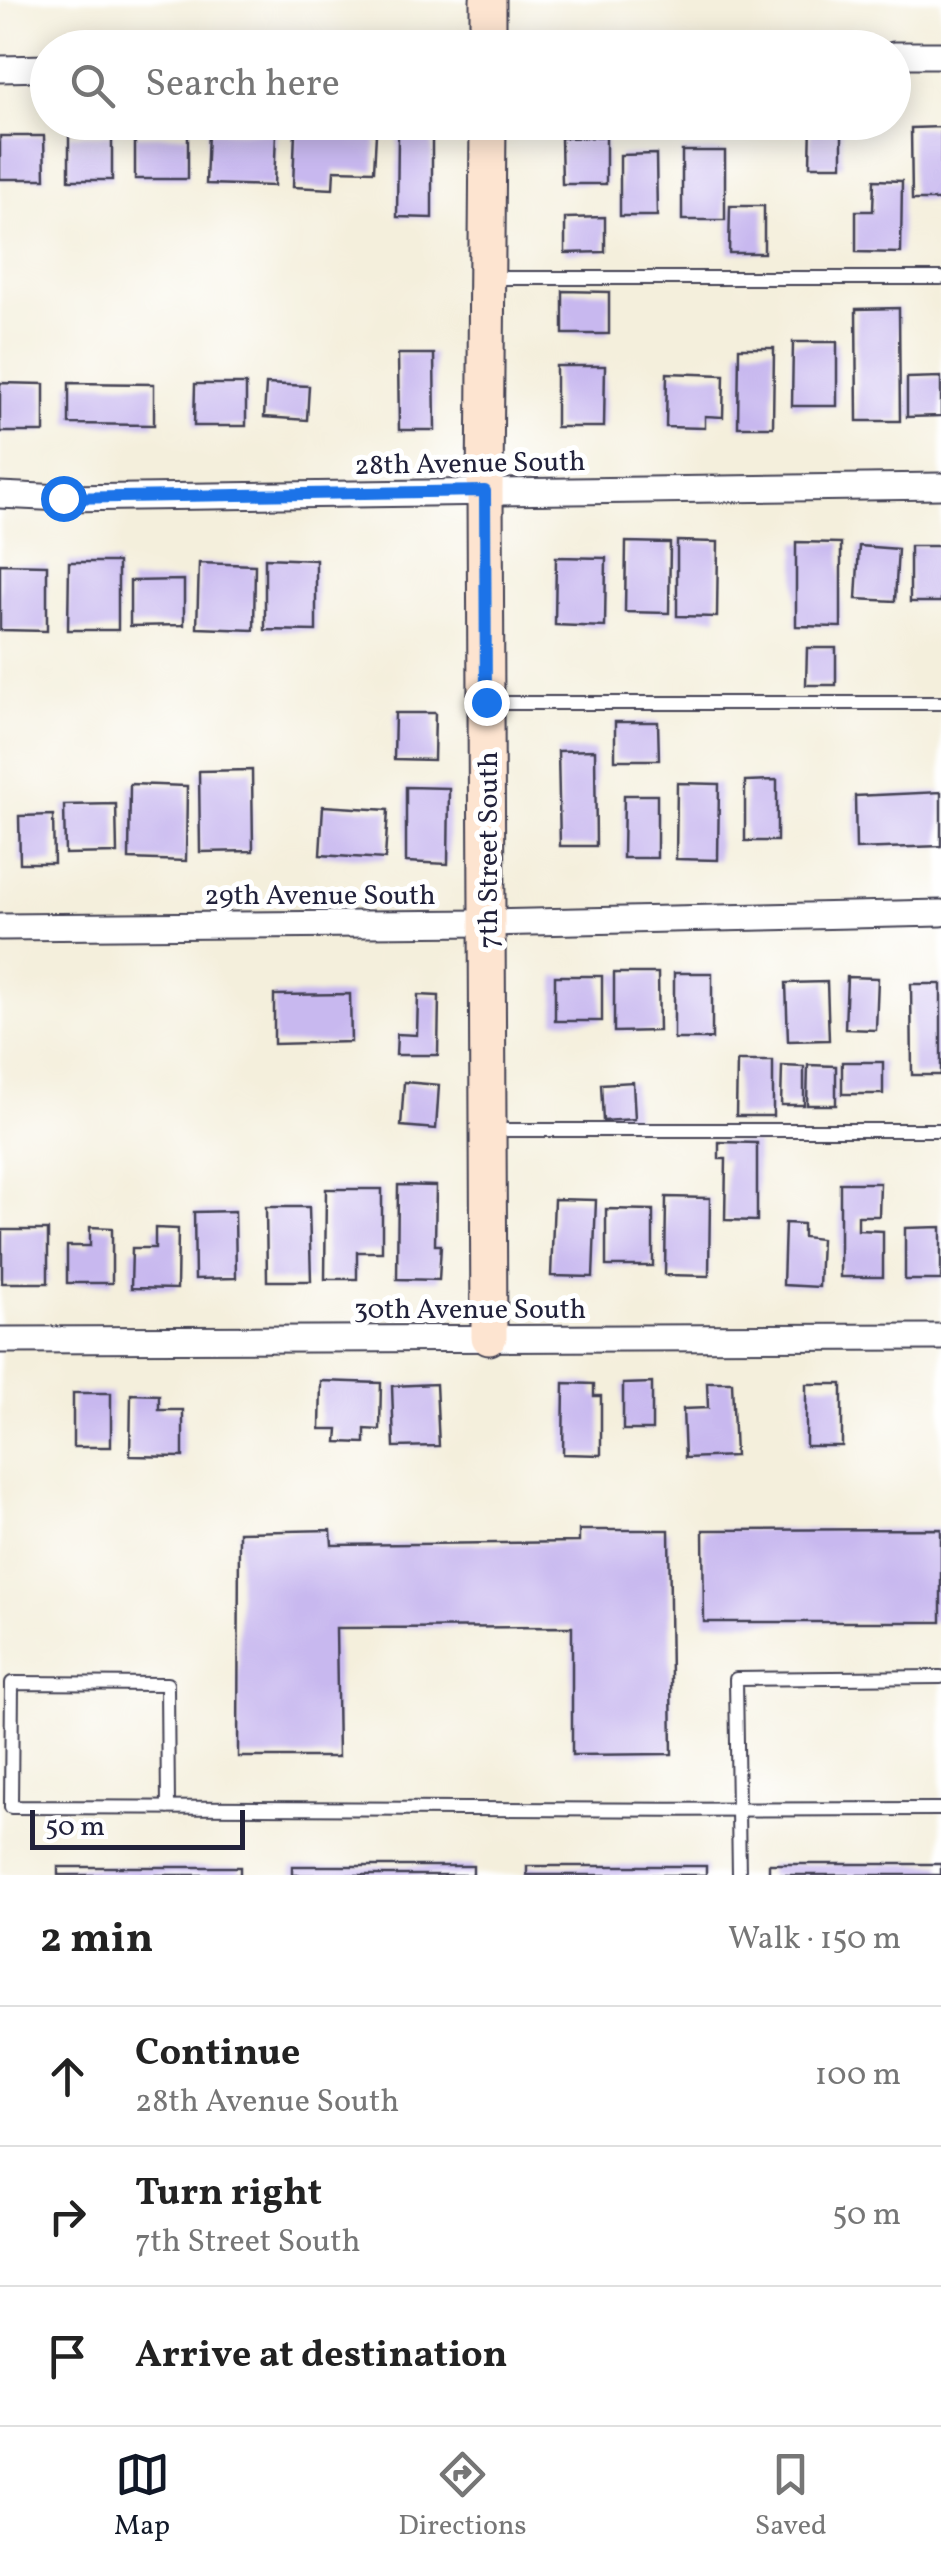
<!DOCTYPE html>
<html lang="en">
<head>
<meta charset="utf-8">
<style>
  :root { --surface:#fff; --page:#f6f6f6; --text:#222; --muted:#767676; --line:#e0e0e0; --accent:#111827 }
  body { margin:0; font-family:Vollkorn,serif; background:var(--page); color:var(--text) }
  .scale { position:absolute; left:30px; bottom:25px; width:215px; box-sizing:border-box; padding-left:10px; border:5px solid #22223b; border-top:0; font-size:28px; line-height:35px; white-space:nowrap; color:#22223b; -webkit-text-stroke:8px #fff; paint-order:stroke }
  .stop { position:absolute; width:30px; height:30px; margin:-22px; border:8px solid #1a73e8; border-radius:50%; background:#fff }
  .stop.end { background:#1a73e8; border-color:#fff; box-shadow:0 2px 10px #0008 }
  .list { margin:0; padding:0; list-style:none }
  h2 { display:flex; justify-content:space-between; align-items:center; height:130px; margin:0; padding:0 40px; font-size:42px }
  h2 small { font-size:32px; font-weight:400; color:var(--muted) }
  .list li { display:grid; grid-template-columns:65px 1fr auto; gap:30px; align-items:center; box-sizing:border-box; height:140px; padding:0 40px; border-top:2px solid var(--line) }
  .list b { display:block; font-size:38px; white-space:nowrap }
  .list p { margin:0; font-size:32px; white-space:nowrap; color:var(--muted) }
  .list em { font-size:32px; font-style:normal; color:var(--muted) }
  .icon { flex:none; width:55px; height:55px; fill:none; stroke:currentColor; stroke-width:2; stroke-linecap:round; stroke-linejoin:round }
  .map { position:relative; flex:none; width:941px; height:1875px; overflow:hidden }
  .search { position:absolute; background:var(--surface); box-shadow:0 5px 25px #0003; left:30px; right:30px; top:30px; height:110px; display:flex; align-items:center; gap:25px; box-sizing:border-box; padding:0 35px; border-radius:55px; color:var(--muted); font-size:38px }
  .sheet { height:550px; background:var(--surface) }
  nav { display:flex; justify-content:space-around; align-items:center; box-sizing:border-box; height:140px; border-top:2px solid var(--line); background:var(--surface); font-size:28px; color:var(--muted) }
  nav a { display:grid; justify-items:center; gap:5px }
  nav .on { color:var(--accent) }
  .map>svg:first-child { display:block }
  .building { fill:#c8b8ef }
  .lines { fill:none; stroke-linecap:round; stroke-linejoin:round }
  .lane-casing { stroke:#424153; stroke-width:16 }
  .street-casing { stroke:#424153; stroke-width:29 }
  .secondary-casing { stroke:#424153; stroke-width:39 }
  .lane { stroke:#fff; stroke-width:12 }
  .street { stroke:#fff; stroke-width:25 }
  .secondary { stroke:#fde4d0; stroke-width:35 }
  .route { stroke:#1a73e8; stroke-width:12 }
  .labels { text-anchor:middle; stroke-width:10; stroke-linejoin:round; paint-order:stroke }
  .street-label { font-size:28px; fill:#22223b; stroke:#fff }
</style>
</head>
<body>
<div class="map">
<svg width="941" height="1875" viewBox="0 0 941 1875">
  <rect width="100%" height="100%" fill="#fff"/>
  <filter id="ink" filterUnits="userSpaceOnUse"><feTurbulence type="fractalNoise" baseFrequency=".01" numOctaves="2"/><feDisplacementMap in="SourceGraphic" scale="20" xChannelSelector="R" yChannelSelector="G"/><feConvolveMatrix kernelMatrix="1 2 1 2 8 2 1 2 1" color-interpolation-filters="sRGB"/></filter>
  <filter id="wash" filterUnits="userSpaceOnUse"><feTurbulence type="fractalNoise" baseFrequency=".0048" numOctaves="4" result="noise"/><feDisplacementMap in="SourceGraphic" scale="40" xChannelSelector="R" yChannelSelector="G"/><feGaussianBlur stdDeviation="2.25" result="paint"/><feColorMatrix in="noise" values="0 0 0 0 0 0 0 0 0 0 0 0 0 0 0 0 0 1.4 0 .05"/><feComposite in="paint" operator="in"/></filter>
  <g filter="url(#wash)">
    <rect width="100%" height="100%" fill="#f4efdc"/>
    <g id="blocks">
      <g class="building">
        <polygon points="811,122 842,122 842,166 810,166"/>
        <polygon points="941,127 941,200 912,200 911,128"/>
        <polygon points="208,131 276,133 274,186 206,184"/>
        <polygon points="295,131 376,134 374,171 334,170 333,189 293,187"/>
        <polygon points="398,134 432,136 432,218 397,217"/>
        <rect x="69" y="135" width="43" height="45"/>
        <polygon points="188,135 188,179 135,179 135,136"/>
        <polygon points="0,136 44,136 45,179 0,179"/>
        <polygon points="606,137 606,184 562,184 561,138"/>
        <rect x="682" y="151" width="43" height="69"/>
        <polygon points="656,154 657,216 620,216 620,155"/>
        <polygon points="874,180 902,181 901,253 856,252 856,211 873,211"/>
        <polygon points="730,206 764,206 764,253 729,253"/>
        <polygon points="605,217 605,252 565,253 565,218"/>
        <polygon points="563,291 609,292 609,334 563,334"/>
        <polygon points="899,308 900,421 857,421 856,309"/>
        <polygon points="793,342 837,342 837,406 792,406"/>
        <polygon points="739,348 774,348 773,427 738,427"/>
        <polygon points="398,354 434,354 435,430 399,430"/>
        <polygon points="556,366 605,366 604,427 556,427"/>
        <polygon points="667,373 724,375 723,417 705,416 705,428 666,427"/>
        <polygon points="941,377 941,416 907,417 907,378"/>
        <polygon points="0,383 44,384 44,432 0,432"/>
        <polygon points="69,383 154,384 154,425 69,424"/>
        <polygon points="195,384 246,384 246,426 194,426"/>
        <polygon points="266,384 309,386 307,420 264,417"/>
        <polygon points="677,541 718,542 717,617 677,616"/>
        <polygon points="626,542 670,543 669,613 625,612"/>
        <polygon points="796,542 841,543 841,627 796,626"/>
        <polygon points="859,546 898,549 895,601 856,599"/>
        <rect x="910" y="546" width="31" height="56"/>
        <polygon points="556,557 606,558 605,627 555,625"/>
        <polygon points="265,558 316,560 316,631 265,630"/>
        <polygon points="69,562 118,562 118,630 68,630"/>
        <polygon points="199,563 255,565 254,630 197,628"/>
        <polygon points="0,564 47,565 47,631 0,630"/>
        <polygon points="184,580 184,625 130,626 130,581"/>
        <polygon points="807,648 836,648 836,685 806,685"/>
        <polygon points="395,713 435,713 434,760 394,759"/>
        <polygon points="615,722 658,722 659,760 615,760"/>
        <polygon points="595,750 596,846 560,846 558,751"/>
        <polygon points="252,770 253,851 200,852 199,771"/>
        <polygon points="777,780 777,841 745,841 745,781"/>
        <polygon points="677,783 719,784 718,860 676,859"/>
        <polygon points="130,784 187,786 186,861 129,859"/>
        <polygon points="406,787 449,788 448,864 406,862"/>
        <polygon points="941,792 941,846 856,849 855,796"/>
        <polygon points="624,795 657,795 657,858 623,858"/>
        <polygon points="116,804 117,853 65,854 64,805"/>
        <polygon points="323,806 388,810 385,859 320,855"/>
        <polygon points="53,815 54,863 20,863 19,816"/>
        <polygon points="614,973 658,973 659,1031 614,1032"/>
        <rect x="674" y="973" width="38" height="66"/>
        <rect x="555" y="976" width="47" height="45"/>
        <polygon points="847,977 878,978 876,1030 845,1029"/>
        <polygon points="827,982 829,1040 788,1041 786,983"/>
        <polygon points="911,984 941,984 941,1075 912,1075"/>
        <polygon points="350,994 351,1042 274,1044 274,995"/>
        <polygon points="418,995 439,996 438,1055 396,1055 397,1034 417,1035"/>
        <polygon points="737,1061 773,1061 773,1116 736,1116"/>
        <rect x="842" y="1062" width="41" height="32"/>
        <polygon points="808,1065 836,1066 836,1105 807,1105"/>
        <polygon points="782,1066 804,1067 804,1105 781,1105"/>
        <polygon points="404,1082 439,1085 436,1129 401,1126"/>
        <polygon points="633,1082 635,1119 603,1121 601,1084"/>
        <polygon points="719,1142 757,1143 757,1221 725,1220 726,1159 719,1159"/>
        <polygon points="840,1183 880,1183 879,1216 858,1216 858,1230 883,1231 883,1277 840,1277"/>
        <polygon points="398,1185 436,1186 435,1245 441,1245 439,1280 397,1279"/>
        <polygon points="326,1189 382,1189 382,1252 357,1252 357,1279 325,1279"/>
        <polygon points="666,1197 710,1198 709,1276 665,1275"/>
        <polygon points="554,1199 596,1200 593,1277 551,1276"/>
        <polygon points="266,1207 309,1207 311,1281 267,1281"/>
        <polygon points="606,1209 653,1210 653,1266 606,1266"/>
        <polygon points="235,1211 236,1278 195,1279 194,1212"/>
        <polygon points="785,1223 803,1224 803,1237 821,1239 819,1287 783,1285"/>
        <polygon points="90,1227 112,1228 112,1283 67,1283 67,1246 90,1246"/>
        <polygon points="941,1227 941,1280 905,1280 905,1228"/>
        <polygon points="155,1228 178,1229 177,1289 131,1288 132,1248 155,1248"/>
        <rect x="2" y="1230" width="46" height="53"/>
        <polygon points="321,1381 381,1383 380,1430 365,1429 365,1443 337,1442 338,1429 320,1429"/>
        <polygon points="707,1382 732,1382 735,1456 685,1458 683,1409 708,1408"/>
        <polygon points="564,1383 594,1384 594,1396 601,1396 601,1455 563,1454"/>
        <polygon points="652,1383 652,1430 623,1430 623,1384"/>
        <polygon points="436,1384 439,1446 394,1447 392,1386"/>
        <rect x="806" y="1384" width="36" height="62"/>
        <rect x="73" y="1393" width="38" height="54"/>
        <polygon points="131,1394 159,1395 159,1410 183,1410 183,1457 130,1456"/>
        <polygon points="941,1529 941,1622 704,1622 703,1530"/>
        <polygon points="331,1530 332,1545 579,1542 579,1530 669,1530 672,1754 572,1755 572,1627 336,1628 338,1757 238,1757 239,1532"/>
        <rect x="769" y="1864" width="172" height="11"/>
        <rect x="292" y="1866" width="181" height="9"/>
        <rect x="527" y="1866" width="179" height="9"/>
        <rect x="58" y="1867" width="182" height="8"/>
      </g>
    </g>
  </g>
  <g filter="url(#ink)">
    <use href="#blocks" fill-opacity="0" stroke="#424153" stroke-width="2.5"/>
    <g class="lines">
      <g class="lane-casing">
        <g id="lane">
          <polyline points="489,278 941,278"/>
          <polyline points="488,703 941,703"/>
          <polyline points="491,1130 941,1130"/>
          <path d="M168,1808L167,1684L12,1683L11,1807C321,1809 631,1811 941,1809"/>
          <polyline points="739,1875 736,1679 941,1677"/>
        </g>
      </g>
      <g class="street-casing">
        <g id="street">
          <polyline points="894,55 941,55"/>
          <polyline points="0,69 48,68"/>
          <polyline points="0,495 63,498 941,486"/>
          <polyline points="0,927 487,923 941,913"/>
          <polyline points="0,1340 941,1337"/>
        </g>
      </g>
      <g class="secondary-casing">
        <g id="secondary">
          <polyline points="488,48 488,0"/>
          <polyline points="488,122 485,491 489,1337"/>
        </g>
      </g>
      <use href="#lane" class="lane"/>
      <use href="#street" class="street"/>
      <use href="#secondary" class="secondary"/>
    </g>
  </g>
  <g class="lines" filter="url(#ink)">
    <polyline class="route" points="63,498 485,491 486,702"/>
  </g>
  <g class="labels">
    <g class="street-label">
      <text transform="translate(470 462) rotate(-1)" y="10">28th Avenue South</text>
      <text transform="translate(487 850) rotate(-90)" y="10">7th Street South</text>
      <text x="320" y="904">29th Avenue South</text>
      <text x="470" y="1318">30th Avenue South</text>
    </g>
  </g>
</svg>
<div class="scale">50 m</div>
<div class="stop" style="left:63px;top:498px"></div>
<div class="stop end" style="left:486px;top:702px"></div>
<div class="search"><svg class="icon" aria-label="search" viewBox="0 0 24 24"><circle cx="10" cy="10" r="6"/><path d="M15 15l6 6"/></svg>Search here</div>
</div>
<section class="sheet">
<h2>2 min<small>Walk · 150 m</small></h2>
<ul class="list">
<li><svg class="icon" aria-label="ahead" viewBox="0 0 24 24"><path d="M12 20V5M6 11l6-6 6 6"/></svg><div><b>Continue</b><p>28th Avenue South</p></div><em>100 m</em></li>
<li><svg class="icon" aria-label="right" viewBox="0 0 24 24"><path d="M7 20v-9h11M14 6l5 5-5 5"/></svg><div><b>Turn right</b><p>7th Street South</p></div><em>50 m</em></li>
<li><svg class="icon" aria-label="arrive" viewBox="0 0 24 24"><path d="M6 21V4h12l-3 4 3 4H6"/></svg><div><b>Arrive at destination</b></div></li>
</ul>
</section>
<nav>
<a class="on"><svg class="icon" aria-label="map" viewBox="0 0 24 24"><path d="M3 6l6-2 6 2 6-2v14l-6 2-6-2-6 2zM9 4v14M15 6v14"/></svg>Map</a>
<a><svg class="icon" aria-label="directions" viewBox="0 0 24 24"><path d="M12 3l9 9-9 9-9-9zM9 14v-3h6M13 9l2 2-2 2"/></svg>Directions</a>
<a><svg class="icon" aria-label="saved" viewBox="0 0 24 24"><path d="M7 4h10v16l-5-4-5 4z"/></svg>Saved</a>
</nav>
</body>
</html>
